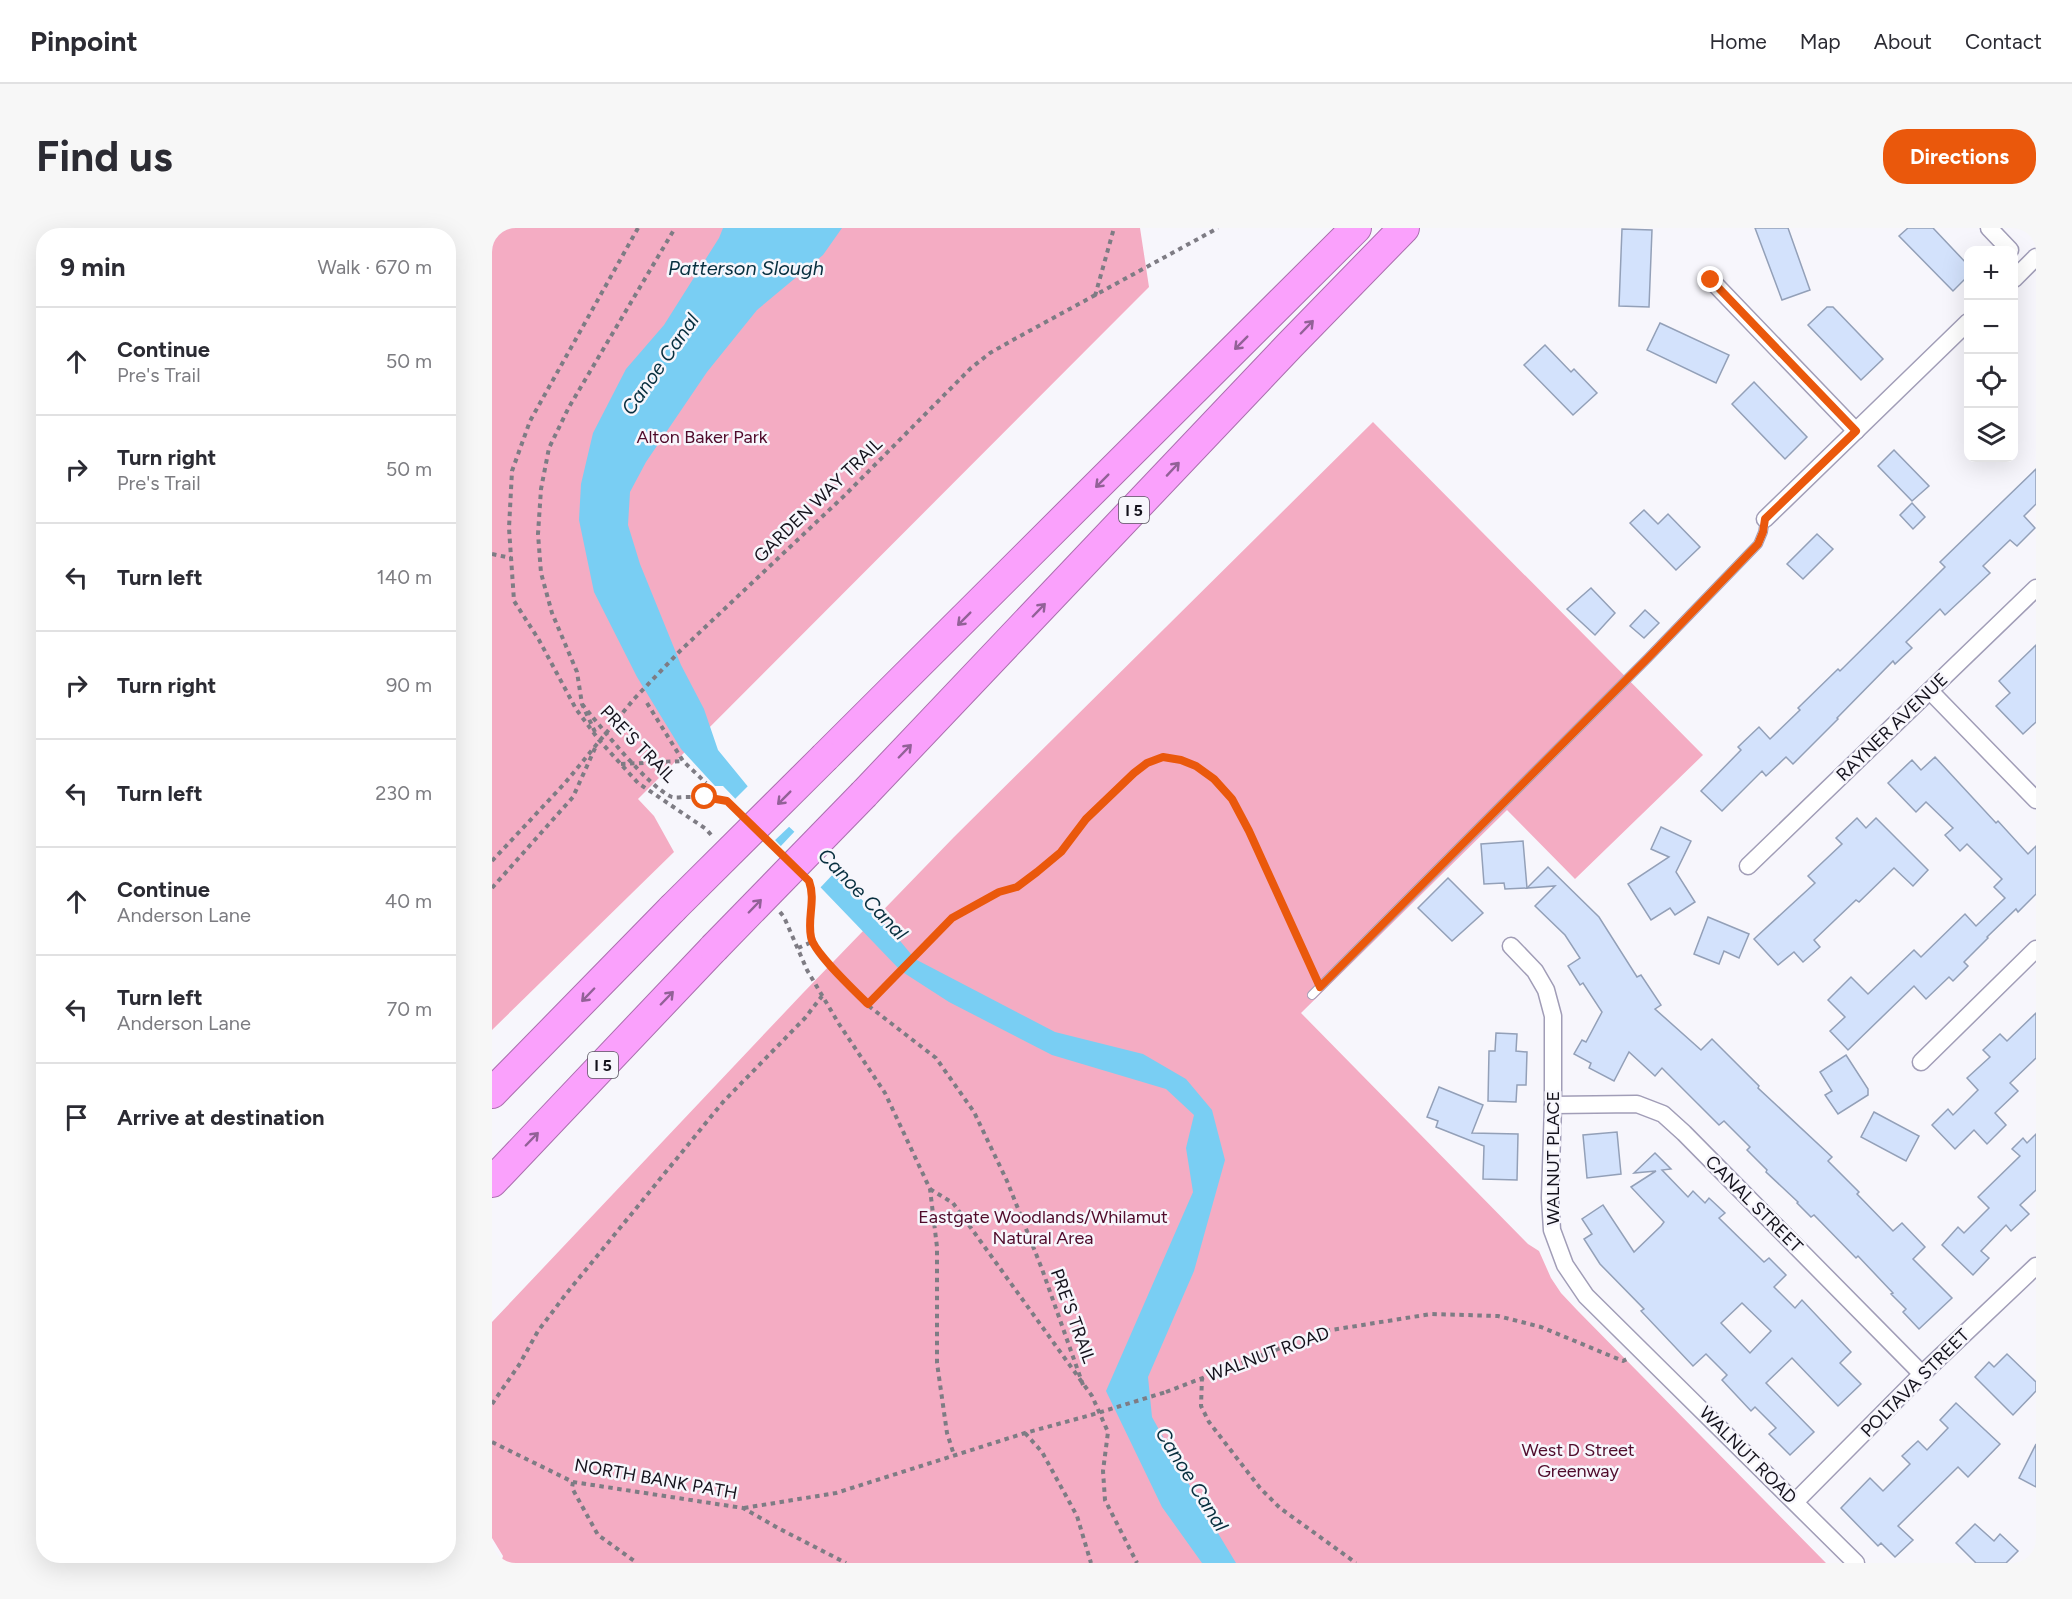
<!DOCTYPE html>
<html lang="en">
<head>
<meta charset="utf-8">
<style>
  :root { --surface:#fff; --page:#f7f7f7; --text:#2b2b33; --muted:#7c7c81; --line:#e1e1e2; --accent:#ea580c }
  body { margin:0; font-family:Figtree,sans-serif; background:var(--page); color:var(--text) }
  .controls { position:absolute; right:18px; top:18px; display:grid; overflow:hidden; border-radius:12px; box-shadow:0 6px 24px #0002 }
  .controls button { width:54px; height:54px; display:grid; place-items:center; padding:0; border:0; border-bottom:2px solid var(--line); background:var(--surface); color:var(--text); font:30px sans-serif }
  .stop { position:absolute; width:18px; height:18px; margin:-14px; border:4px solid #ea580c; border-radius:50%; background:#fff }
  .stop.end { background:#ea580c; border-color:#fff; box-shadow:0 2px 6px #0008 }
  .list { margin:0; padding:0; list-style:none }
  h2 { display:flex; justify-content:space-between; align-items:center; height:78px; margin:0; padding:0 24px; font-size:26px }
  h2 small { font-size:20px; font-weight:400; color:var(--muted) }
  .list li { display:grid; grid-template-columns:39px 1fr auto; gap:18px; align-items:center; box-sizing:border-box; height:108px; padding:0 24px; border-top:2px solid var(--line) }
  .list b { display:block; font-size:22px; white-space:nowrap }
  .list p { margin:0; font-size:20px; white-space:nowrap; color:var(--muted) }
  .list em { font-size:20px; font-style:normal; color:var(--muted) }
  .icon { flex:none; width:33px; height:33px; fill:none; stroke:currentColor; stroke-width:2; stroke-linecap:round; stroke-linejoin:round }
  .map { position:relative; flex:none; width:1544px; height:1335px; overflow:hidden; border-radius:24px }
  header { display:flex; align-items:center; gap:36px; box-sizing:border-box; height:84px; padding:0 30px; background:var(--surface); border-bottom:2px solid var(--line) }
  header strong { font-size:28px }
  nav { display:flex; gap:33px; margin-inline-start:auto; font-size:21px }
  .intro { display:flex; align-items:center; justify-content:space-between; box-sizing:border-box; height:144px; padding:0 36px }
  h1 { margin:0; font-size:42px }
  .button { padding:15px 27px; border-radius:24px; background:var(--accent); color:#fff; font-size:21px; font-weight:700 }
  main { display:flex; gap:36px; padding:0 36px }
  aside { flex:1; background:var(--surface); border-radius:24px; box-shadow:0 6px 24px #0002 }
  .map>svg:first-child { display:block }
  .green { fill:#f4acc3 }
  .water { fill:#79cef3 }
  .pier { fill:#f7f6fc }
  .building { fill:#d3e2fc; stroke:#93a0b8; stroke-width:1.5; fill-rule:evenodd }
  .lines { fill:none; stroke-linecap:round; stroke-linejoin:round }
  .lane-casing { stroke:#a19db7; stroke-width:10 }
  .street-casing { stroke:#a19db7; stroke-width:19 }
  .highway-casing { stroke:#aa6fae; stroke-width:32 }
  .path { stroke:#7e7c84; stroke-width:4; stroke-dasharray:4.5 4.5; stroke-linecap:butt }
  .lane { stroke:#fff; stroke-width:8 }
  .street { stroke:#fff; stroke-width:16 }
  .highway { stroke:#faa1fc; stroke-width:30 }
  .highway-bridge-casing { stroke:#aa6fae; stroke-width:32; stroke-linecap:butt }
  .path-bridge { stroke:#7e7c84; stroke-width:4; stroke-dasharray:4.5 4.5; stroke-linecap:butt }
  .highway-bridge { stroke:#faa1fc; stroke-width:30 }
  .oneway { stroke:#926197 }
  .route { stroke:#ea580c; stroke-width:8 }
  .labels { text-anchor:middle; stroke-width:5; stroke-linejoin:round; paint-order:stroke }
  .shield { fill:#f7f6fc; stroke:#58565f; stroke-width:1.5 }
  .shield-label { font-size:16px; font-weight:bold; fill:#14121c }
  .park-label { font-size:18px; fill:#500b2b; stroke:#f7f6fc }
  .street-label { font-size:18px; fill:#14121c; stroke:#f7f6fc }
  .water-label { font-size:20px; font-style:italic; fill:#072f3f; stroke:#f7f6fc }
</style>
</head>
<body>
<header>
<strong>Pinpoint</strong>
<nav><a>Home</a><a>Map</a><a>About</a><a>Contact</a></nav>
</header>
<div class="intro"><h1>Find us</h1><a class="button">Directions</a></div>
<main>
<aside>
<h2>9 min<small>Walk · 670 m</small></h2>
<ul class="list">
<li><svg class="icon" aria-label="ahead" viewBox="0 0 24 24"><path d="M12 20V5M6 11l6-6 6 6"/></svg><div><b>Continue</b><p>Pre's Trail</p></div><em>50 m</em></li>
<li><svg class="icon" aria-label="right" viewBox="0 0 24 24"><path d="M7 20v-9h11M14 6l5 5-5 5"/></svg><div><b>Turn right</b><p>Pre's Trail</p></div><em>50 m</em></li>
<li><svg class="icon" aria-label="left" viewBox="0 0 24 24"><path d="M17 20v-9H6M10 6l-5 5 5 5"/></svg><div><b>Turn left</b></div><em>140 m</em></li>
<li><svg class="icon" aria-label="right" viewBox="0 0 24 24"><path d="M7 20v-9h11M14 6l5 5-5 5"/></svg><div><b>Turn right</b></div><em>90 m</em></li>
<li><svg class="icon" aria-label="left" viewBox="0 0 24 24"><path d="M17 20v-9H6M10 6l-5 5 5 5"/></svg><div><b>Turn left</b></div><em>230 m</em></li>
<li><svg class="icon" aria-label="ahead" viewBox="0 0 24 24"><path d="M12 20V5M6 11l6-6 6 6"/></svg><div><b>Continue</b><p>Anderson Lane</p></div><em>40 m</em></li>
<li><svg class="icon" aria-label="left" viewBox="0 0 24 24"><path d="M17 20v-9H6M10 6l-5 5 5 5"/></svg><div><b>Turn left</b><p>Anderson Lane</p></div><em>70 m</em></li>
<li><svg class="icon" aria-label="arrive" viewBox="0 0 24 24"><path d="M6 21V4h12l-3 4 3 4H6"/></svg><div><b>Arrive at destination</b></div></li>
</ul>
</aside>
<div class="map">
<svg width="1544" height="1335" viewBox="0 0 1544 1335">
  <rect width="100%" height="100%" fill="#f7f6fc"/>
  <g class="green">
    <polygon points="0,0 648,0 657,59 146,571 162,588 182,624 0,802"/>
    <polygon points="881,194 1211,527 1083,651 1015,582 809,785 1036,1016 1047,1023 1059,1050 1069,1065 1085,1082 1334,1335 9,1335 11,1328 0,1310 0,1094 311,765 462,609"/>
  </g>
  <polygon class="water" points="231,0 350,0 331,27 265,82 215,144 154,234 138,264 136,297 148,336 189,437 212,481 226,522 262,566 323,623 399,702 423,731 563,804 651,826 694,851 720,882 733,932 702,1043 656,1149 660,1189 703,1267 744,1335 710,1335 670,1279 614,1163 701,964 694,920 702,887 674,861 560,827 457,774 409,743 231,558 223,558 189,521 145,449 102,364 87,292 89,256 101,205 134,141 172,97 227,10"/>
  <g class="pier">
    <polygon points="258,556 299,597 281,614 241,573"/>
    <polygon points="304,602 345,642 327,661 287,620"/>
  </g>
  <g class="building">
    <polygon points="1263,0 1296,0 1318,62 1290,72"/>
    <polygon points="1416,0 1441,0 1476,37 1476,48 1461,63 1407,8"/>
    <polygon points="1130,1 1160,2 1157,79 1127,78"/>
    <polygon points="1335,79 1341,79 1391,131 1369,152 1316,97"/>
    <polygon points="1168,95 1237,127 1224,155 1155,122"/>
    <polygon points="1053,117 1079,144 1082,141 1105,165 1081,187 1032,137"/>
    <polygon points="1262,154 1315,209 1293,231 1240,176"/>
    <polygon points="1402,222 1437,258 1420,273 1386,238"/>
    <polygon points="1544,241 1544,276 1532,288 1543,300 1525,318 1518,312 1491,338 1498,345 1453,387 1448,381 1414,414 1420,420 1403,436 1401,433 1345,490 1346,491 1301,536 1294,529 1274,548 1270,543 1230,583 1209,563 1249,522 1246,519 1267,499 1278,511 1308,482 1306,480 1346,441 1348,443 1453,339 1448,334"/>
    <polygon points="1420,275 1433,289 1421,301 1408,287"/>
    <polygon points="1152,282 1166,296 1176,286 1208,319 1184,342 1138,295"/>
    <polygon points="1325,306 1341,321 1311,351 1295,336"/>
    <polygon points="1099,360 1123,385 1103,407 1075,381"/>
    <polygon points="1153,382 1167,395 1152,410 1138,398"/>
    <polygon points="1544,417 1544,494 1531,506 1504,478 1518,465 1507,453"/>
    <polygon points="1443,529 1504,595 1506,593 1536,626 1544,618 1544,666 1526,684 1524,681 1495,709 1496,710 1472,734 1476,738 1461,753 1457,749 1434,771 1422,758 1356,822 1338,803 1353,789 1336,772 1359,749 1376,766 1422,722 1429,729 1473,686 1484,698 1513,670 1502,659 1510,651 1475,616 1468,623 1453,607 1461,600 1434,574 1424,584 1396,555 1420,532 1429,542"/>
    <polygon points="1365,590 1374,600 1384,590 1436,642 1421,658 1402,640 1367,674 1364,672 1322,712 1328,719 1311,734 1302,724 1286,737 1262,711 1323,655 1316,648 1350,616 1344,610"/>
    <polygon points="1169,599 1199,613 1184,644 1203,674 1183,687 1178,680 1159,692 1136,656 1177,629 1159,621"/>
    <polygon points="1031,613 1035,660 1013,661 1012,655 992,656 989,616"/>
    <polygon points="1056,639 1107,689 1145,749 1149,747 1169,777 1163,781 1209,822 1220,811 1267,858 1266,860 1340,929 1336,933 1367,964 1365,966 1401,1003 1410,995 1433,1019 1421,1031 1460,1070 1427,1101 1411,1084 1414,1081 1399,1066 1401,1065 1366,1028 1364,1030 1322,987 1319,989 1305,975 1306,974 1274,944 1275,942 1255,922 1258,919 1232,893 1227,897 1170,840 1163,848 1137,824 1122,853 1097,840 1099,835 1082,826 1090,812 1094,814 1110,784 1091,755 1088,757 1076,738 1088,730 1073,707 1043,678 1063,658 1035,660"/>
    <polygon points="956,650 991,685 960,713 926,680"/>
    <polygon points="1216,689 1257,706 1247,730 1232,723 1227,736 1202,726"/>
    <polygon points="1544,785 1544,830 1518,855 1526,863 1503,885 1514,897 1495,916 1482,902 1463,921 1440,897 1456,881 1461,887 1486,862 1475,850 1498,829 1491,822 1508,806 1515,813"/>
    <polygon points="1004,805 1025,806 1024,823 1035,824 1034,857 1025,857 1024,874 996,873 997,823 1003,823"/>
    <polygon points="1354,827 1376,861 1376,867 1346,886 1333,867 1340,863 1328,844"/>
    <polygon points="947,859 991,877 980,905 1026,906 1025,952 991,951 992,918 944,899 946,893 935,889"/>
    <polygon points="1382,884 1427,908 1414,933 1369,909"/>
    <polygon points="1125,904 1129,946 1095,950 1091,907"/>
    <polygon points="1544,906 1544,962 1528,977 1537,986 1519,1003 1514,997 1489,1023 1497,1030 1481,1047 1450,1017 1466,999 1472,1005 1497,980 1486,969 1528,928 1520,921 1531,910 1535,915"/>
    <path d="M1163,925L1179,941L1170,942L1196,969L1201,963L1213,975L1217,970L1233,985L1227,990L1272,1034L1277,1030L1294,1047L1282,1059L1303,1080L1310,1072L1359,1124L1348,1135L1369,1156L1346,1178L1300,1130L1274,1155L1322,1204L1298,1227L1277,1206L1284,1200L1263,1179L1259,1183L1230,1152L1235,1147L1214,1126L1201,1138L1149,1083L1152,1081L1108,1036L1092,1011L1100,1006L1090,991L1111,977L1142,1024L1169,998L1172,994L1139,959L1164,943L1142,945ZM1250,1075L1279,1103L1258,1125L1229,1095Z"/>
    <polygon points="1515,1126 1544,1154 1544,1163 1521,1187 1483,1149 1497,1134 1502,1139"/>
    <polygon points="1464,1175 1508,1216 1476,1249 1466,1239 1406,1298 1421,1312 1403,1329 1389,1315 1386,1318 1349,1280 1378,1250 1391,1263 1418,1236 1410,1228 1426,1213 1435,1222 1456,1200 1448,1192"/>
    <polygon points="1544,1216 1544,1259 1527,1250"/>
    <polygon points="1483,1296 1502,1313 1508,1306 1526,1323 1514,1335 1484,1335 1464,1315"/>
  </g>
  <g class="lines">
    <g class="lane-casing">
      <polyline id="lane" points="820,767 1156,430 1266,316 1271,304 1273,291"/>
    </g>
    <g class="street-casing">
      <g id="street">
        <polyline points="1497,0 1518,22"/>
        <polyline points="1522,51 1544,29"/>
        <polyline points="1219,52 1364,203"/>
        <polyline points="1273,291 1476,94"/>
        <polyline points="1438,463 1544,572"/>
        <polyline points="1256,638 1544,360"/>
        <polyline points="1019,718 1043,743 1054,762 1061,788 1061,877 1058,970 1060,1002 1073,1037 1094,1068 1364,1335"/>
        <polyline points="1429,834 1544,721"/>
        <polyline points="1061,877 1145,876 1171,886 1192,905 1430,1146"/>
        <polyline points="1303,1274 1430,1146 1544,1038"/>
      </g>
    </g>
    <g class="highway-casing">
      <g id="highway">
        <polyline points="333,529 864,0"/>
        <polyline points="372,566 797,118 912,0"/>
        <polyline points="0,865 181,680"/>
        <polyline points="0,954 222,720"/>
      </g>
    </g>
    <g class="path">
      <polyline points="146,0 38,193 20,243 17,300 22,373 47,412 84,481 107,512 146,555 214,601 221,609"/>
      <polyline points="603,68 622,0"/>
      <polyline points="0,326 19,330"/>
      <polyline points="155,475 191,533 214,555"/>
      <path d="M90,476C108,498 156,559 180,569C184,570 189,569 194,569C217,569 228,566 245,583"/>
      <polyline points="103,504 90,476 85,444 60,385 49,345 46,306 49,261 57,220 77,179 183,0"/>
      <polyline points="129,536 191,533"/>
      <polyline points="0,633 73,555 142,471 189,422 352,268 479,140 498,125 519,113 726,0"/>
      <polyline points="318,656 320,662 318,699 320,714 331,728 378,779 444,830 482,884 515,953 550,1041 591,1157"/>
      <polyline points="0,660 81,569 104,518"/>
      <polyline points="288,684 292,689 315,742 347,796 393,865 438,961 445,1019 445,1135 455,1205 462,1227"/>
      <polyline points="306,720 320,714"/>
      <polyline points="376,776 460,690 507,664 525,659 545,643 569,624 594,591 617,568 655,535 671,529 689,532 704,538 722,551 740,571 757,603 822,748"/>
      <polyline points="438,961 461,975 600,1168 616,1204 611,1243 613,1272 645,1335"/>
      <polyline points="710,1149 709,1178 717,1194 768,1260 788,1280 864,1335"/>
      <polyline points="674,1164 833,1103 939,1086 1006,1088 1049,1099 1131,1133 1135,1131"/>
      <polyline points="0,1176 27,1137 46,1103 74,1066 231,874 313,790 330,768"/>
      <polyline points="533,1205 550,1224 585,1288 599,1335"/>
      <polyline points="0,1214 81,1254 251,1280 286,1300 354,1335"/>
      <polyline points="81,1254 80,1260 106,1307 145,1335"/>
      <polyline points="252,1280 344,1265 533,1205 599,1187"/>
    </g>
    <use href="#lane" class="lane"/>
    <use href="#street" class="street"/>
    <use href="#highway" class="highway"/>
    <g class="highway-bridge-casing">
      <g id="highway-bridge">
        <polyline points="181,680 333,529"/>
        <polyline points="222,720 372,566"/>
      </g>
    </g>
    <polyline class="path-bridge" points="599,1187 674,1164"/>
    <use href="#highway-bridge" class="highway-bridge"/>
  </g>
  <defs><path id="oneway-shaft" d="M-6 0H5M1.5-3L5.5 0L1.5 3" fill="none" stroke-width="1.6" stroke-linecap="round" stroke-linejoin="round" transform="scale(1.5)"/></defs>
  <g class="oneway">
    <use href="#oneway-shaft" transform="translate(815 99) rotate(-46)"/>
    <use href="#oneway-shaft" transform="translate(749 115) rotate(135)"/>
    <use href="#oneway-shaft" transform="translate(681 241) rotate(-47)"/>
    <use href="#oneway-shaft" transform="translate(610 253) rotate(135)"/>
    <use href="#oneway-shaft" transform="translate(547 382) rotate(-46)"/>
    <use href="#oneway-shaft" transform="translate(472 391) rotate(135)"/>
    <use href="#oneway-shaft" transform="translate(413 523) rotate(-46)"/>
    <use href="#oneway-shaft" transform="translate(292 570) rotate(135)"/>
    <use href="#oneway-shaft" transform="translate(263 678) rotate(-46)"/>
    <use href="#oneway-shaft" transform="translate(96 767) rotate(134)"/>
    <use href="#oneway-shaft" transform="translate(175 770) rotate(-46)"/>
    <use href="#oneway-shaft" transform="translate(40 911) rotate(-46)"/>
  </g>
  <g class="lines">
    <path class="route" d="M213,569L235,573L317,653C324,672 315,690 319,709C321,724 363,763 376,776L460,690L507,664L525,659L545,644L569,624L594,591L642,545L655,535L671,529L689,532L704,538L722,551L740,571L757,603L828,759L1156,430L1266,316L1271,304L1273,291L1364,203L1219,52"/>
  </g>
  <g class="labels">
    <g class="shield">
      <rect x="627" y="269" width="30" height="26" rx="4.5"/>
      <rect x="96" y="824" width="30" height="26" rx="4.5"/>
    </g>
    <g class="shield-label">
      <text x="642" y="288">I 5</text>
      <text x="111" y="843">I 5</text>
    </g>
    <g class="park-label">
      <text x="210" y="215">Alton Baker Park</text>
      <text x="551" y="995">Eastgate Woodlands/Whilamut<tspan x="551" dy="21">Natural Area</tspan></text>
      <text x="1086" y="1228">West D Street<tspan x="1086" dy="21">Greenway</tspan></text>
    </g>
    <g class="street-label">
      <text transform="translate(326 272) rotate(-44)" y="6">GARDEN WAY TRAIL</text>
      <text transform="translate(1400 499) rotate(-44)" y="6">RAYNER AVENUE</text>
      <text transform="translate(146 516) rotate(46)" y="6">PRE'S TRAIL</text>
      <text transform="translate(1061 930) rotate(-90)" y="6">WALNUT PLACE</text>
      <text transform="translate(1262 976) rotate(45)" y="6">CANAL STREET</text>
      <text transform="translate(581 1088) rotate(70)" y="6">PRE'S TRAIL</text>
      <text transform="translate(776 1126) rotate(-20)" y="6">WALNUT ROAD</text>
      <text transform="translate(1423 1155) rotate(-45)" y="6">POLTAVA STREET</text>
      <text transform="translate(1256 1227) rotate(45)" y="6">WALNUT ROAD</text>
      <text transform="translate(164 1251) rotate(10)" y="6">NORTH BANK PATH</text>
    </g>
    <g class="water-label">
      <text x="254" y="47">Patterson Slough</text>
      <text transform="translate(168 136) rotate(-55)" y="7">Canoe Canal</text>
      <text transform="translate(371 666) rotate(46)" y="7">Canoe Canal</text>
      <text transform="translate(700 1251) rotate(58)" y="7">Canoe Canal</text>
    </g>
  </g>
</svg>
<div class="controls">
<button>+</button>
<button>−</button>
<button><svg class="icon" aria-label="locate" viewBox="0 0 24 24"><circle cx="12" cy="12" r="6"/><path d="M12 2v4M12 18v4M2 12h4M18 12h4"/></svg></button>
<button><svg class="icon" aria-label="layers" viewBox="0 0 24 24"><path d="M12 4l9 5-9 5-9-5zM3 14l9 5 9-5"/></svg></button>
</div>
<div class="stop" style="left:213px;top:569px"></div>
<div class="stop end" style="left:1219px;top:52px"></div>
</div>
</main>
</body>
</html>
